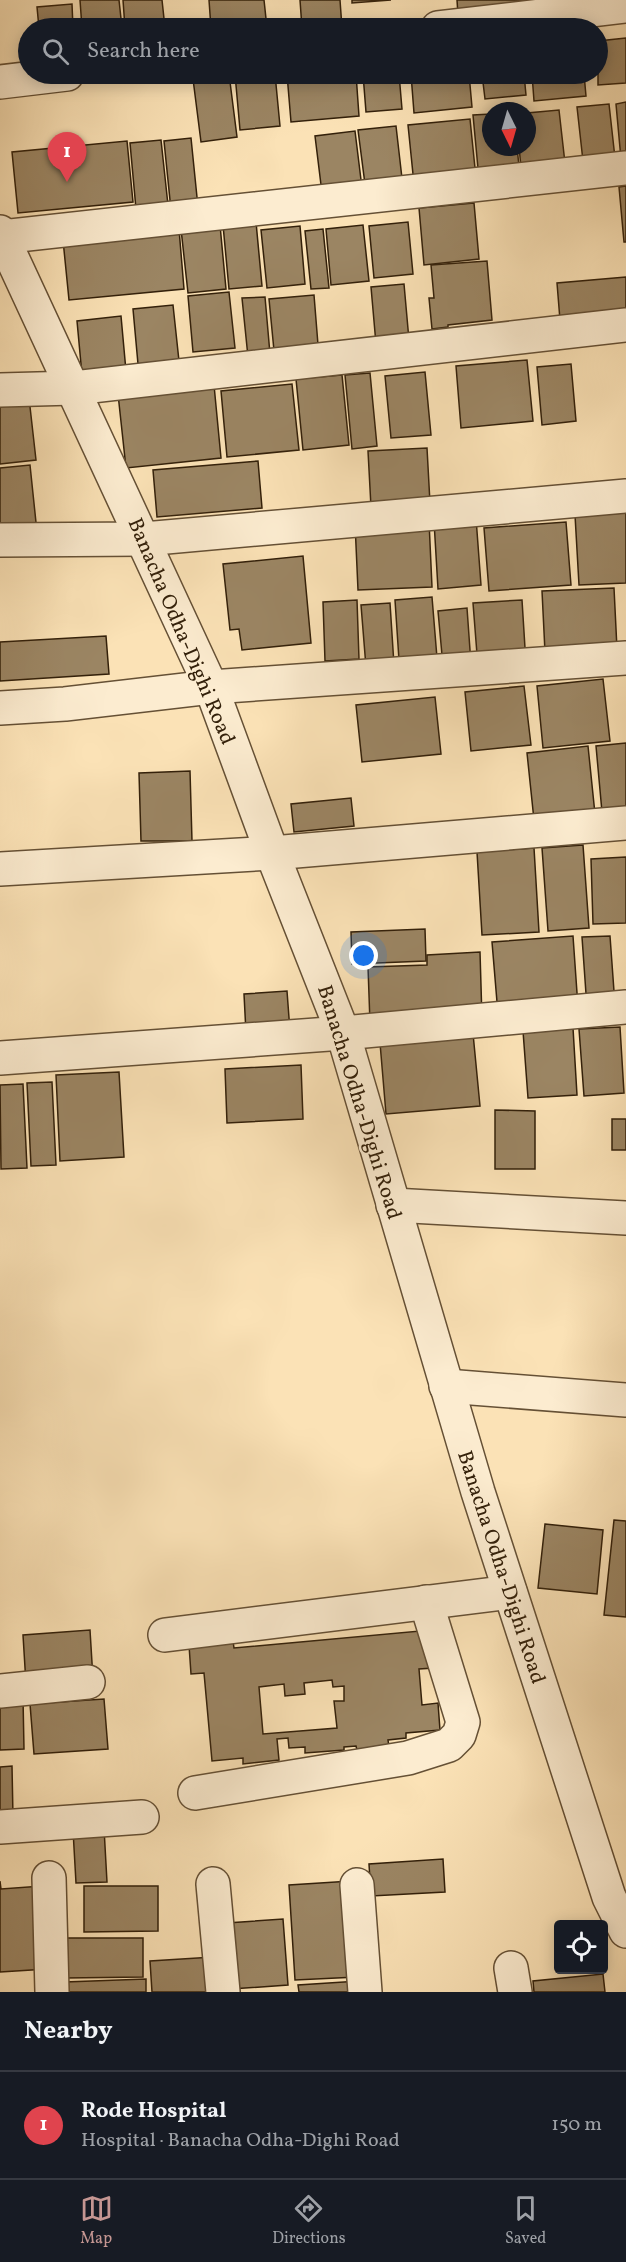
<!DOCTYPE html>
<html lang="en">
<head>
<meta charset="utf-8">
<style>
  :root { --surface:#171b24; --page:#242831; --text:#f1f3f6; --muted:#9ea1a6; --line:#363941; --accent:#c59692 }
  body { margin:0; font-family:Vollkorn,serif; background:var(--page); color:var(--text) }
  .controls { position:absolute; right:18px; bottom:18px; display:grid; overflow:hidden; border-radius:6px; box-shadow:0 3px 15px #0003 }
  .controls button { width:54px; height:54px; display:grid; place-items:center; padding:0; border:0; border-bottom:2px solid var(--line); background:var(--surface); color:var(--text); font:30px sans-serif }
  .compass { position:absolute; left:482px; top:102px; width:54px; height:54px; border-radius:50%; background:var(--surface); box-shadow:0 3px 15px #0003; rotate:175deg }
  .you { position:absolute; left:364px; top:956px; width:21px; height:21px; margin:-15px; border:4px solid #fff; border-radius:50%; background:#1a73e8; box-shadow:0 0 0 9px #1a73e833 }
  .badge { display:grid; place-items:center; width:39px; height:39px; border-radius:50%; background:var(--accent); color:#fff; font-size:20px; font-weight:700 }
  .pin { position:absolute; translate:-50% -50px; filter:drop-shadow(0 2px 3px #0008) }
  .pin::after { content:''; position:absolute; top:32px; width:21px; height:18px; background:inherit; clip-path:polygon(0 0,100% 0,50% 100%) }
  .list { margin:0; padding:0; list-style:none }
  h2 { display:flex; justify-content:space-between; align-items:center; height:78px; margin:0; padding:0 24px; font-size:26px }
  h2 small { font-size:20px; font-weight:400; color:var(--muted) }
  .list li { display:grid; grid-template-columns:39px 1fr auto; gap:18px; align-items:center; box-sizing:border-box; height:108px; padding:0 24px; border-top:2px solid var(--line) }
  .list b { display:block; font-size:22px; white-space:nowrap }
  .list p { margin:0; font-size:20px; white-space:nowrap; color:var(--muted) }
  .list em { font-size:20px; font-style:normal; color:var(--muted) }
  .icon { flex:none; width:33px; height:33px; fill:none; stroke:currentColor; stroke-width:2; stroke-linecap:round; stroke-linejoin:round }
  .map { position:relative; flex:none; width:626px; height:1992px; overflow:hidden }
  .search { position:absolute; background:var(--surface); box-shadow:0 3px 15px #0003; left:18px; right:18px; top:18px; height:66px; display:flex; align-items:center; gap:15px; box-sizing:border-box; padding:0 21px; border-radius:33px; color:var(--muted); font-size:22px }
  .sheet { height:186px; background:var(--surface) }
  nav { display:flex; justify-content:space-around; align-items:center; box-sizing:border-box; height:84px; border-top:2px solid var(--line); background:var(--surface); font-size:16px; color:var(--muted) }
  nav a { display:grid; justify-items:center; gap:3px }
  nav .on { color:var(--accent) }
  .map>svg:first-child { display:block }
  .building { fill:#9b8563; stroke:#33200a; stroke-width:1.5; fill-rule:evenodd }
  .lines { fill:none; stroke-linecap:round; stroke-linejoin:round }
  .minor-casing { stroke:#655035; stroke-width:36 }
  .minor { stroke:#fcecd0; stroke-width:33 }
  .labels { text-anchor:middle; stroke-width:5; stroke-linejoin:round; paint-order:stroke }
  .street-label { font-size:21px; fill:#33200a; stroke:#fcecd0 }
</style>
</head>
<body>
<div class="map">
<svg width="626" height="1992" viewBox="0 0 626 1992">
  <rect width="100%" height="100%" fill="#fbe2b6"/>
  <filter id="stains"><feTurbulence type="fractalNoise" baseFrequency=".00333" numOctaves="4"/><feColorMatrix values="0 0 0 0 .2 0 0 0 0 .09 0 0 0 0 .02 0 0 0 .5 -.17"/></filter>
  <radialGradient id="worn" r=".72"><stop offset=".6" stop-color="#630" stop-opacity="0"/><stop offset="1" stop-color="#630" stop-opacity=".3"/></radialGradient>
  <g class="building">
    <polygon points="80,0 119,0 122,28 82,28"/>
    <polygon points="123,0 162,0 165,28 125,28"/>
    <polygon points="209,0 264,0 267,28 211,28"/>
    <polygon points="300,0 340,0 342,28 302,28"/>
    <polygon points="352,0 391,0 352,3"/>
    <polygon points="457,0 525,0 526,9 458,15"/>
    <polygon points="72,4 73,28 39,28 37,7"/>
    <polygon points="626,38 626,83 598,85 598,41"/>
    <polygon points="229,74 237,137 201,142 193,79"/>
    <polygon points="235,74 275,74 280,126 240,130"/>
    <polygon points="287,74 356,74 359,116 291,122"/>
    <polygon points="363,74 399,74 402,109 366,112"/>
    <polygon points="411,74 469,74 472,107 414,113"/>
    <polygon points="482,74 524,74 526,95 485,99"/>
    <polygon points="532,74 584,74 586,96 534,101"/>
    <polygon points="626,102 626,159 621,159 616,104"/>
    <polygon points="609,104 615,158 583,161 577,107"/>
    <polygon points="559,110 566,172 522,177 519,147 527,147 527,113"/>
    <polygon points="491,114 491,147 517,147 520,176 479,179 473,115"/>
    <polygon points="470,119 476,178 414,184 408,125"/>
    <polygon points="396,126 403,187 366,192 358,130"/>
    <polygon points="355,131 362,188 322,193 315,136"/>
    <polygon points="191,138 198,207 171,210 164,141"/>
    <polygon points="161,140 168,205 136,209 130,143"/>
    <polygon points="127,141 133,202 18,213 12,152"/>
    <polygon points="626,186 626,242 624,242 619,187"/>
    <polygon points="474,203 479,259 424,265 419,208"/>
    <polygon points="256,222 262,286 229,289 223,225"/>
    <polygon points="408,222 413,274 374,278 369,226"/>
    <polygon points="220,225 226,289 188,293 181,229"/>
    <polygon points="363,225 369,281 331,285 326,229"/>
    <polygon points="300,226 305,284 267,288 261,230"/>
    <polygon points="179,229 184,289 69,300 63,240"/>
    <polygon points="323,229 329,288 311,289 305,231"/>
    <polygon points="487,261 492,320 448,325 448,327 432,329 429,298 434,298 431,265"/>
    <polygon points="626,277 626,313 560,320 557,283"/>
    <polygon points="404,284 409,340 376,344 371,287"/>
    <polygon points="229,292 235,348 193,352 188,296"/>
    <polygon points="314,295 319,357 275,361 269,299"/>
    <polygon points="265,297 270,354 248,357 242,298"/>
    <polygon points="173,305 179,361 138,364 133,309"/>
    <polygon points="121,316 126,371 82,375 77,321"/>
    <polygon points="527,360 533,421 461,428 456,366"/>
    <polygon points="571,364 576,421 542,425 537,367"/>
    <polygon points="425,372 431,435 391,438 385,376"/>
    <polygon points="370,373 377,446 352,449 345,375"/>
    <polygon points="342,375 349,445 303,450 296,379"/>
    <polygon points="292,384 299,450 227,457 221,391"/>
    <polygon points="214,385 221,458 126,468 118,394"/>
    <polygon points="28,389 36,460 0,464 0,392"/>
    <polygon points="427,448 430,503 371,507 368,451"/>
    <polygon points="258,461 262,508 157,517 153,470"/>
    <polygon points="30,465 37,532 0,535 0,468"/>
    <polygon points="626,513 626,583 579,585 575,515"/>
    <polygon points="476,518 481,585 438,589 434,521"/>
    <polygon points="429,521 432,587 358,590 355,523"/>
    <polygon points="566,522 571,585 489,591 484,528"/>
    <polygon points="303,556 311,643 242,650 239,629 230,630 223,564"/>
    <polygon points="614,588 617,649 545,652 542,591"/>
    <polygon points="432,597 437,658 399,660 395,600"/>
    <polygon points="357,600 359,659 325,661 323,602"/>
    <polygon points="522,600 526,664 478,667 473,603"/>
    <polygon points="390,603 394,665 366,667 361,605"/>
    <polygon points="467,608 471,664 443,666 438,611"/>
    <polygon points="106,636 109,674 0,681 0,642"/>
    <polygon points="603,679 610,741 543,748 537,686"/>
    <polygon points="524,686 531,745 471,751 465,692"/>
    <polygon points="435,697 441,754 362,762 356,705"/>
    <polygon points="626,743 626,809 602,812 596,746"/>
    <polygon points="588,746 595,814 534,820 527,753"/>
    <polygon points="190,771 192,841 141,841 139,773"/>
    <polygon points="351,798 354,826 294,832 291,804"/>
    <polygon points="583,845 589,928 548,931 542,848"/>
    <polygon points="534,848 539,932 482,935 477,852"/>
    <polygon points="626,857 626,923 593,924 591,859"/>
    <polygon points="425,929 426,961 352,964 351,932"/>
    <polygon points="573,936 578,1007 498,1014 492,942"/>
    <polygon points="610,936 615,1005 587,1008 582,937"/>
    <polygon points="480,952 482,1019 370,1023 368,967 427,965 427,955"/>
    <polygon points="287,991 290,1031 246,1033 244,994"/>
    <polygon points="472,1023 480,1106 386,1114 379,1031"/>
    <polygon points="620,1027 624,1093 584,1096 579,1029"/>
    <polygon points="573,1028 577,1095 528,1098 523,1031"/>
    <polygon points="301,1065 303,1119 227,1123 225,1069"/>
    <polygon points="119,1072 124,1157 60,1161 56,1075"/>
    <polygon points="52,1082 56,1165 31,1166 27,1083"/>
    <polygon points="23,1084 27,1168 1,1169 0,1085"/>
    <polygon points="495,1110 535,1111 535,1169 495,1169"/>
    <rect x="612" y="1119" width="14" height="31"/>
    <polygon points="614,1520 626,1521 626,1617 604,1615"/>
    <polygon points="545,1524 603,1530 597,1594 538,1588"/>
    <polygon points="90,1630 93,1679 26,1684 23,1635"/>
    <path d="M431,1630L434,1668L419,1669L422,1705L438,1703L440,1730L406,1733V1738L388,1740L389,1747L357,1750L356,1746L344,1747V1750L305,1753V1747L289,1748L288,1738L277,1739L279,1760L243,1764V1758L212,1761L204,1673L191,1674L189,1645L233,1641L234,1648ZM332,1680L333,1687L344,1686V1701H334L337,1728L263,1734L259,1687L284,1684L285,1696L305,1694L304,1683Z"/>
    <polygon points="0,1698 23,1698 24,1749 0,1750"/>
    <polygon points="104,1699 108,1749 34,1754 30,1704"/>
    <polygon points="12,1766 13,1817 0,1818 0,1767"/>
    <polygon points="104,1828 107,1882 76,1883 73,1830"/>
    <polygon points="443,1859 445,1892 371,1896 369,1864"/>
    <polygon points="0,1881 1,1889 42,1886 47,1969 0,1972"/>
    <polygon points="351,1881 357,1977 295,1980 289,1885"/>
    <polygon points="84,1886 158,1886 158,1931 84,1932"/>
    <polygon points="283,1919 288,1985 231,1989 227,1923"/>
    <polygon points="65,1938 143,1938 143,1977 65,1978"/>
    <polygon points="213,1957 215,1992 152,1992 150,1961"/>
    <polygon points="603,1974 605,1992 534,1992 533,1981"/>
    <polygon points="146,1979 146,1992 66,1992 65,1982"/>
    <polygon points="359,1981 360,1992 299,1992 298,1985"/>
  </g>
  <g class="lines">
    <g class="minor-casing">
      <g id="minor">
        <polyline points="438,28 626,6"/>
        <polyline points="0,82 67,74"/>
        <polyline points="0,232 211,687 272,853 343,1033 478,1492 609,1897 626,1931"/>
        <polyline points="0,237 626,168"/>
        <polyline points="0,390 74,388 626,325"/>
        <polyline points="0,540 144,539 626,496"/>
        <polyline points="0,708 65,704 211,687 626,658"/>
        <polyline points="0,869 272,853 626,823"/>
        <polyline points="0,1058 343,1033 626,1007"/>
        <polyline points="393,1205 626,1218"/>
        <polyline points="446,1386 626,1400"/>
        <polyline points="165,1635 510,1592"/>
        <polyline points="0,1691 88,1682"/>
        <polyline points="195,1793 408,1758 449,1745 459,1735 463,1722 426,1602"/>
        <polyline points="0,1827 142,1817"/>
        <polyline points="49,1878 52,1992"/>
        <polyline points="213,1884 223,1992"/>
        <polyline points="357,1885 365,1992"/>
        <polyline points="511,1968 515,1992"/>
      </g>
    </g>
    <use href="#minor" class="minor"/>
  </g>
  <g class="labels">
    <g class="street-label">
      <text transform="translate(182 631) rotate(67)" y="7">Banacha Odha-Dighi Road</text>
      <text transform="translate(360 1102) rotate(73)" y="7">Banacha Odha-Dighi Road</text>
      <text transform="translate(502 1567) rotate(72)" y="7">Banacha Odha-Dighi Road</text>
    </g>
  </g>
  <rect width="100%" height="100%" filter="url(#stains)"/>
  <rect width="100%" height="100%" fill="url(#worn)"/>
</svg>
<div class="controls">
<button><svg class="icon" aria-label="locate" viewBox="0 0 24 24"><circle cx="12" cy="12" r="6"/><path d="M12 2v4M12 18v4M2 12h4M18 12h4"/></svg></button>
</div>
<svg class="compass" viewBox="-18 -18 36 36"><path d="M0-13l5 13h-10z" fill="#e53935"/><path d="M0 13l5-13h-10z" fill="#9ea1a6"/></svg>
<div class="you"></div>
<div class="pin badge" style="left:67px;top:182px;background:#e0444e">1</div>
<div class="search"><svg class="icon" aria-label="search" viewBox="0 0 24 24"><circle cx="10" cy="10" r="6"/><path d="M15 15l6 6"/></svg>Search here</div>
</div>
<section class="sheet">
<h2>Nearby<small></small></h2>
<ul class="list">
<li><span class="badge" style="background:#e0444e">1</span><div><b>Rode Hospital</b><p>Hospital · Banacha Odha-Dighi Road</p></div><em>150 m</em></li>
</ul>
</section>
<nav>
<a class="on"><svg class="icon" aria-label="map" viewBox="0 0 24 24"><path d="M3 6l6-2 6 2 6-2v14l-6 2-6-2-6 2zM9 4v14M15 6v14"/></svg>Map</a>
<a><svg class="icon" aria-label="directions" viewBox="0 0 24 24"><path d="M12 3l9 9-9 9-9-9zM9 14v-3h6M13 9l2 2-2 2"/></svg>Directions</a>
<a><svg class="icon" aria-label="saved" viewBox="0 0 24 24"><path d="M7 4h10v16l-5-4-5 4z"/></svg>Saved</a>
</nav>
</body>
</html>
